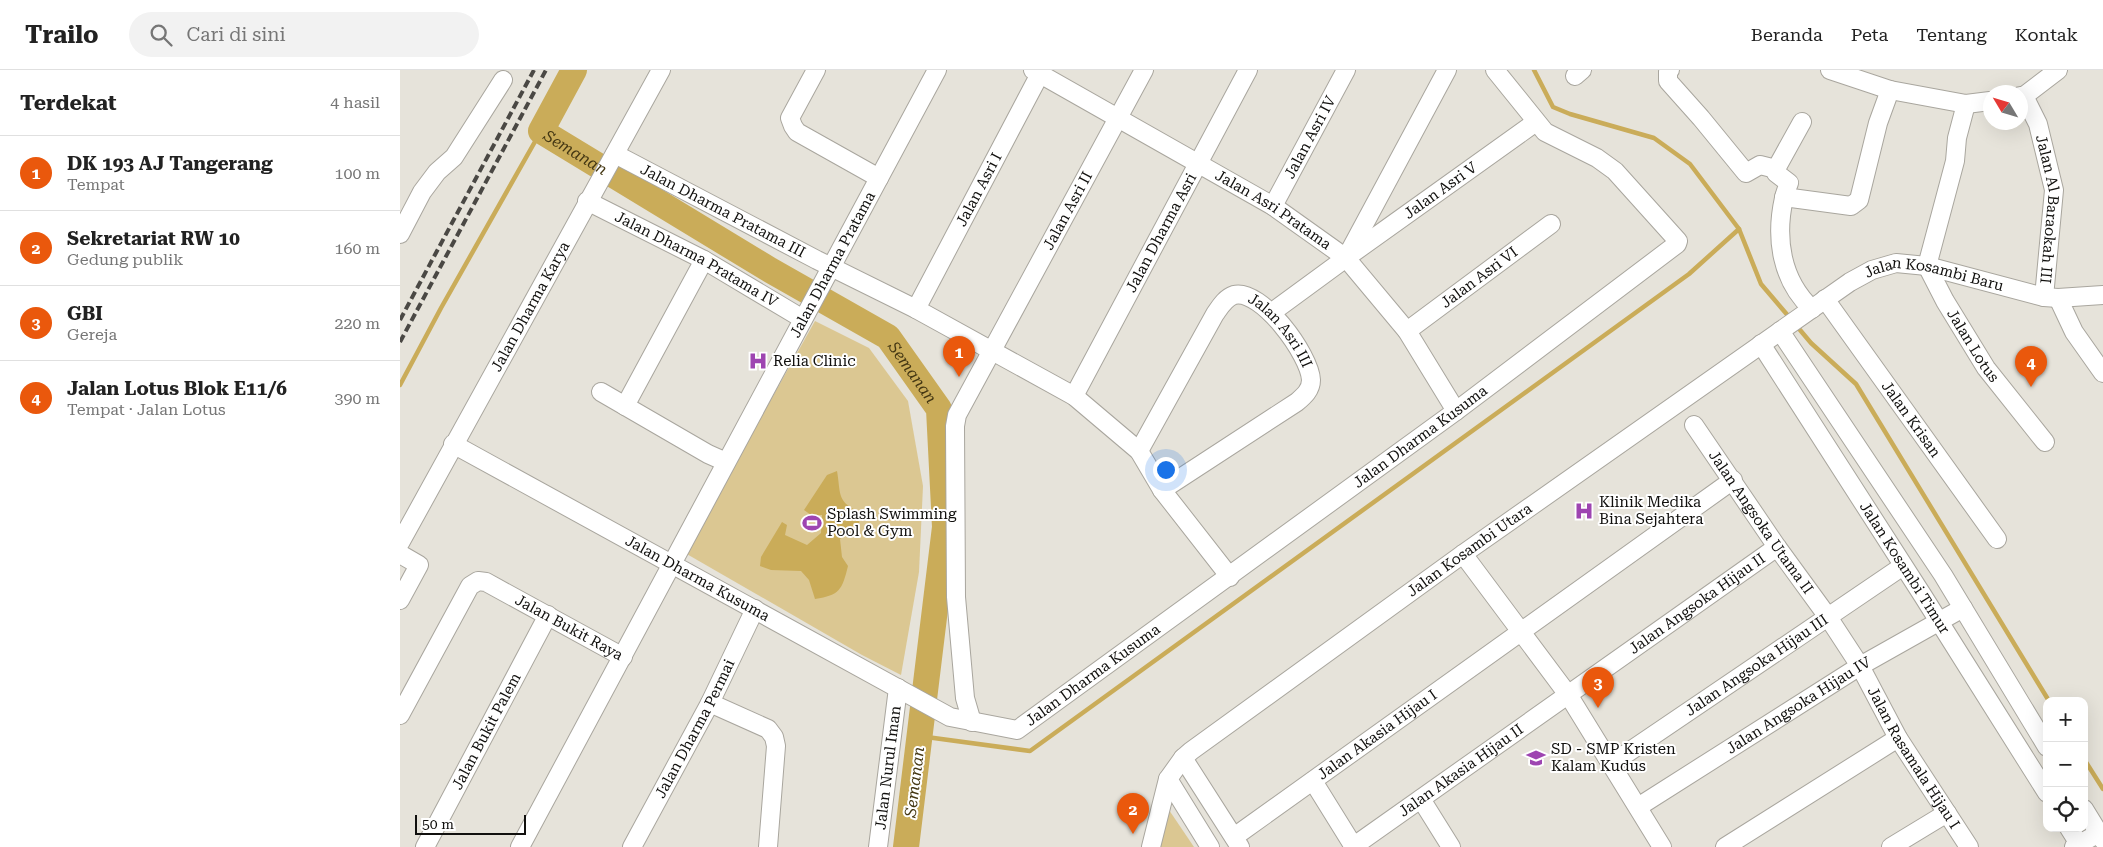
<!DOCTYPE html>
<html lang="id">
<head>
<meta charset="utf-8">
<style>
  :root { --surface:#fff; --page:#f2f2f2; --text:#222; --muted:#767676; --line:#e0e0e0; --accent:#ea580c }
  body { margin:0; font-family:"Roboto Serif",serif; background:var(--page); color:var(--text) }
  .controls { position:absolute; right:15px; bottom:15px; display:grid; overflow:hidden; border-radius:10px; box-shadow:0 5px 20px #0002 }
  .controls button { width:45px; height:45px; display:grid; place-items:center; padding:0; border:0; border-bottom:1px solid var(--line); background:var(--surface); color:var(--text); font:25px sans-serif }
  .compass { position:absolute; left:1583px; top:15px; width:45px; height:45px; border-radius:50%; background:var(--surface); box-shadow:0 5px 20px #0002; rotate:308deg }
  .scale { position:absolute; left:15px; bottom:12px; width:111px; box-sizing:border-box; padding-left:5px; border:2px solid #11100e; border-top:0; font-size:14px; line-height:18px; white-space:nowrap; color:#11100e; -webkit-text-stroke:4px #fff; paint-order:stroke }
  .you { position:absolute; left:765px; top:399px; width:18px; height:18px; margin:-12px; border:4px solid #fff; border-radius:50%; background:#1a73e8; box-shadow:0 0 0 8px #1a73e833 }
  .badge { display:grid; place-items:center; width:32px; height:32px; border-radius:50%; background:var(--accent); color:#fff; font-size:16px; font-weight:700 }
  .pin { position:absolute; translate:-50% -41px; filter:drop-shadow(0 1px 2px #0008) }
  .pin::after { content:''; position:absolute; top:26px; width:18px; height:15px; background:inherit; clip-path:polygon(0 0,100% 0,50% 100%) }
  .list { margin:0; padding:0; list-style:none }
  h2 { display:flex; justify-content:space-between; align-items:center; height:65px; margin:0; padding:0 20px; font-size:21px }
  h2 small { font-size:16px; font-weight:400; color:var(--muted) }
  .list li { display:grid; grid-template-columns:32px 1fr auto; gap:15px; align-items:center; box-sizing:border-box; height:75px; padding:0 20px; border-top:1px solid var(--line) }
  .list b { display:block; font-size:19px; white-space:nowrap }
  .list p { margin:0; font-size:16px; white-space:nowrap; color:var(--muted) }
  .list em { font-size:16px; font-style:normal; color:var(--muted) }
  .icon { flex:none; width:28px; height:28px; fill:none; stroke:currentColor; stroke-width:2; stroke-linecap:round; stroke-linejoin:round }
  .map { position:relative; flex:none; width:1703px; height:777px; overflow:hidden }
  header { display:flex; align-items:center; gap:30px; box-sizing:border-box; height:70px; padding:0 25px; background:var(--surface); border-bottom:1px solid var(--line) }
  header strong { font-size:24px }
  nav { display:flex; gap:28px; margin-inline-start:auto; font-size:18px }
  .search { width:350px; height:45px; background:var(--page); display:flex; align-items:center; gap:12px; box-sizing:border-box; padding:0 18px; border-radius:28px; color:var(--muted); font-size:19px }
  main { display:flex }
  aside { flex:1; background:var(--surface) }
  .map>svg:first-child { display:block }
  .green { fill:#dbc792 }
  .water { fill:#caac59 }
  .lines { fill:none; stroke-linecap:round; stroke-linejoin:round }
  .stream { stroke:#caac59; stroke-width:4.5 }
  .river { stroke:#caac59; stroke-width:26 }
  .minor-casing { stroke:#a9a69e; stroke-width:20 }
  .minor { stroke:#fff; stroke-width:18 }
  .rail { stroke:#4a4844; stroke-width:4; stroke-dasharray:8 4; stroke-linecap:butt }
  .labels { text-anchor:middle; stroke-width:4; stroke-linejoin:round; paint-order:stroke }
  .street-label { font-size:15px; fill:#11100e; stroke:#fff }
  .poi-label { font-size:15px; fill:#11100e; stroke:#fff; text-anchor:start }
  .water-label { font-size:16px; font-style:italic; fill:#443713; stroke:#fff }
</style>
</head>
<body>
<header>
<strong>Trailo</strong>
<div class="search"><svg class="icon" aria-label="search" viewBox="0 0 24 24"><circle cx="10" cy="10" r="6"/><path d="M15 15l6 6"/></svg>Cari di sini</div>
<nav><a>Beranda</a><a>Peta</a><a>Tentang</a><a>Kontak</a></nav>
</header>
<main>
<aside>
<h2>Terdekat<small>4 hasil</small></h2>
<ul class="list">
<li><span class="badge">1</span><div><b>DK 193 AJ Tangerang</b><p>Tempat</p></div><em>100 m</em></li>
<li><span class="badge">2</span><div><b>Sekretariat RW 10</b><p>Gedung publik</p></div><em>160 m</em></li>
<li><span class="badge">3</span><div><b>GBI</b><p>Gereja</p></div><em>220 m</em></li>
<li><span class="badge">4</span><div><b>Jalan Lotus Blok E11/6</b><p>Tempat · Jalan Lotus</p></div><em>390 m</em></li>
</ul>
</aside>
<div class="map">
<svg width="1703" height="777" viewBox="0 0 1703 777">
  <rect width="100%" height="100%" fill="#e6e3da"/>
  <g class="green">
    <polygon points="415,251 469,278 508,331 523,416 519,502 501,605 462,585 285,483"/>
    <polygon points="769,740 794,777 760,777"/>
  </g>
  <path class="water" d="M437,401C441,423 436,432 460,442L459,454L440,469L442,487L448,496C442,520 440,525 415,529L409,510L401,501L371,500L360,496L361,487L382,452L387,455L385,465L407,475L421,463L422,445H411L404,440L427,405Z"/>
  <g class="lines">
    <g class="stream">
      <polyline points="1134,0 1153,37 1170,44 1254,68 1290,94 1339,159 1361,214 1390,248"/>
      <polyline points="1395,254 1411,273 1456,314 1649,631"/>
      <polyline points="0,315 41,238 141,61"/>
      <polyline points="519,666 630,681 1289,204 1339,159"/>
      <polyline points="1684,689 1703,719"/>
    </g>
    <path class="river" id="s1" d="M174,0L141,61L370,200L488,267L539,339L545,457L506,777"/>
    <g class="minor-casing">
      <g id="minor">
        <polyline points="416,0 390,48 393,56 397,62 479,108"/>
        <path id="s2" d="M633,0L873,136L946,188L1007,261L1056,341"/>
        <polyline points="1270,0 1268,2 1268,11 1301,48 1346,103 1360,95 1376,99"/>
        <polyline points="1430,0 1490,20 1566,34 1590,31"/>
        <polyline points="1175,6 1182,0"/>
        <polyline points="1620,26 1624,26 1658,0"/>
        <path id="s3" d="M1624,26L1638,54L1654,120L1644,227"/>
        <path id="s4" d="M1566,34L1557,68L1555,91L1527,196L1545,231L1586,298L1645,372"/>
        <path d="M1402,52L1376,99V103L1389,113C1387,118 1385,123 1384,128C1375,168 1381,210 1412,239"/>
        <path id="s5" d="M215,84L417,190L516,239L674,326L739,381L762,420L830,507"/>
        <polyline points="1384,127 1451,136 1459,130 1478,53 1490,20"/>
        <path id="s6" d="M187,131L304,190L403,249"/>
        <path id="s7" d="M873,136L946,0"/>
        <polyline points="0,164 22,122 37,102 54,87 103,10"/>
        <path id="s8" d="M950,185L1136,52"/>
        <polyline points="1658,228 1674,262 1703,303"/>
        <path id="s9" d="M1425,229L1597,469"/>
        <path id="s10" d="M516,239L642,0"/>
        <polyline points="871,243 946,188 1047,0"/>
        <path id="s11" d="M1007,261L1151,154"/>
        <polyline points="1380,261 1543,505 1647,677"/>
        <path id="s12" d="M1361,274L1523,526L1647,723"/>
        <polyline points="201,322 308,384 326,392"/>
        <path id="s13" d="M674,326L848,0"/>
        <polyline points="225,336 304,190"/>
        <path id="s14" d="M1294,355L1377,477L1428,547L1460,596L1498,668L1569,777"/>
        <path id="s15" d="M53,374L550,647L617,660L1056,341L1277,174L1278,171L1215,101L1197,88L1145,62L1095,0"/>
        <path id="s16" d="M739,381L815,244C820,237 825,228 834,225C861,218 910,285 911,310C911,320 904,326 897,332L762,420"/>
        <path id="s17" d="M0,473L261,0"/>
        <polyline points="0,484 19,495 0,530"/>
        <polyline points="1063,484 1169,626 1262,777"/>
        <polyline points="310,633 368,659 374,667 376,676 368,777"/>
        <path id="s18" d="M0,645L70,516L78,511L86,512L223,587"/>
        <path id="s19" d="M572,652L565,628L556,527L555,356L557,345L744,0"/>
        <polyline points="783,688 840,777"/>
        <path id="s20" d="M1211,694L1503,496"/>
        <polyline points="768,709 810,777"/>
        <polyline points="913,711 954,777"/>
        <polyline points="1021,729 1051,777"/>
        <path id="s21" d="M1238,737L1460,596L1563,538"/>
        <polyline points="1684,739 1703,770"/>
        <polyline points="1669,758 1681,777"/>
        <path id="s22" d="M834,767L1333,410"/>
        <path id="s23" d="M954,776L1377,477"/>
        <path id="s24" d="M25,777L148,545"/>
        <path id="s25" d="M120,777L537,0"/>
        <path id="s26" d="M232,777L310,633L355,539"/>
        <path id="s27" d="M478,777L498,618"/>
        <path id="s28" d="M751,777L768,709L783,688L791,681L1063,484L1450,212L1472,200L1496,193L1527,196L1644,227L1658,228L1703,225"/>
        <polyline points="1325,777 1498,668"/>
        <polyline points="1491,777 1547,743"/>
        <polyline points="1674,777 1699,763"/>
      </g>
    </g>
    <use href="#minor" class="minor"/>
    <g class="rail">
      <polyline points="0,250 134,0"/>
      <polyline points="0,272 146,0"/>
    </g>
  </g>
  <defs>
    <g id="hospital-bare" transform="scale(1.5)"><path d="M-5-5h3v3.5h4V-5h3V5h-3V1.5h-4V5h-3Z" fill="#9e45b1" stroke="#fff" stroke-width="2.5" paint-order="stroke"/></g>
    <g id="stadium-bare" transform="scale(1.5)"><path d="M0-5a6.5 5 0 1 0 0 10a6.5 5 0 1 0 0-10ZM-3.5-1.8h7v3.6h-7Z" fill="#9e45b1" stroke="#fff" stroke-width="2.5" paint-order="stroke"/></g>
    <g id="school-bare" transform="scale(1.5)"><path d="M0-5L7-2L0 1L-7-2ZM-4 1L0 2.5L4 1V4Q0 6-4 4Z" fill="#9e45b1" stroke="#fff" stroke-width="2.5" paint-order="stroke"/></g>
  </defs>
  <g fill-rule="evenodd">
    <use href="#hospital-bare" x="358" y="291"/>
    <use href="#hospital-bare" x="1184" y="441"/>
    <use href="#stadium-bare" x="412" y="453"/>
    <use href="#school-bare" x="1136" y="688"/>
  </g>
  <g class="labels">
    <g class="street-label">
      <text dy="5" stroke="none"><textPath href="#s7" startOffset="78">Jalan Asri IV</textPath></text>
      <text dy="5" stroke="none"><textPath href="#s10" startOffset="135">Jalan Asri I</textPath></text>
      <text dy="5" stroke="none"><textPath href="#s8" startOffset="111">Jalan Asri V</textPath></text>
      <text dy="5" stroke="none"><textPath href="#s2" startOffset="278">Jalan Asri Pratama</textPath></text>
      <text dy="5" stroke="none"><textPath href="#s3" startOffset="118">Jalan Al Baraokah III</textPath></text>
      <text dy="5" stroke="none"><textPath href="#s5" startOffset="122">Jalan Dharma Pratama III</textPath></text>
      <text dy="5" stroke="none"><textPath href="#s19" startOffset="541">Jalan Asri II</textPath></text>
      <text dy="5" stroke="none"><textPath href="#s13" startOffset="185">Jalan Dharma Asri</textPath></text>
      <text dy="5" stroke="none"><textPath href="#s6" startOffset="124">Jalan Dharma Pratama IV</textPath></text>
      <text dy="5" stroke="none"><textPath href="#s25" startOffset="661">Jalan Dharma Pratama</textPath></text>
      <text dy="5" stroke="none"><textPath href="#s11" startOffset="90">Jalan Asri VI</textPath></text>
      <text dy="5" stroke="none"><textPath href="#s28" startOffset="1004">Jalan Kosambi Baru</textPath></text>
      <text dy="5" stroke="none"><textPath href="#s17" startOffset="270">Jalan Dharma Karya</textPath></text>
      <text dy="5" stroke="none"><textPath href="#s16" startOffset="246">Jalan Asri III</textPath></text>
      <text dy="5" stroke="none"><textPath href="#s4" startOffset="259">Jalan Lotus</textPath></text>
      <text dy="5" stroke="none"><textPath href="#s9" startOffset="148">Jalan Krisan</textPath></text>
      <text dy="5" stroke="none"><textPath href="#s15" startOffset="1134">Jalan Dharma Kusuma</textPath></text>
      <text dy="5" stroke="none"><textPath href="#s14" startOffset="118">Jalan Angsoka Utama II</textPath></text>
      <text dy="5" stroke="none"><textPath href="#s28" startOffset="450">Jalan Kosambi Utara</textPath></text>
      <text dy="5" stroke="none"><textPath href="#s12" startOffset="266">Jalan Kosambi Timur</textPath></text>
      <text dy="5" stroke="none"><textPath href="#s15" startOffset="279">Jalan Dharma Kusuma</textPath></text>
      <text dy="5" stroke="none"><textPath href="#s23" startOffset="420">Jalan Angsoka Hijau II</textPath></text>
      <text dy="5" stroke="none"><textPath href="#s18" startOffset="259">Jalan Bukit Raya</textPath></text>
      <text dy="5" stroke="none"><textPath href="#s20" startOffset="176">Jalan Angsoka Hijau III</textPath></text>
      <text dy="5" stroke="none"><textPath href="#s15" startOffset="729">Jalan Dharma Kusuma</textPath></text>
      <text dy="5" stroke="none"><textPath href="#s21" startOffset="190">Jalan Angsoka Hijau IV</textPath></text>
      <text dy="5" stroke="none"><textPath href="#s26" startOffset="134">Jalan Dharma Permai</textPath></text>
      <text dy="5" stroke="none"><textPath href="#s24" startOffset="131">Jalan Bukit Palem</textPath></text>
      <text dy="5" stroke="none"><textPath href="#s22" startOffset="176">Jalan Akasia Hijau I</textPath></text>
      <text dy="5" stroke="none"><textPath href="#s14" startOffset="399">Jalan Rasamala Hijau I</textPath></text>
      <text dy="5" stroke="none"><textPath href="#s27" startOffset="80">Jalan Nurul Iman</textPath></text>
      <text dy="5" stroke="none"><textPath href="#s23" startOffset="131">Jalan Akasia Hijau II</textPath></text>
    </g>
    <g class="poi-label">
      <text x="373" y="296">Relia Clinic</text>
      <text x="1199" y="437">Klinik Medika<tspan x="1199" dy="17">Bina Sejahtera</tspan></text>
      <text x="427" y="449">Splash Swimming<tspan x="427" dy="17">Pool &amp; Gym</tspan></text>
      <text x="1151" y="684">SD - SMP Kristen<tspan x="1151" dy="17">Kalam Kudus</tspan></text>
    </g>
    <g class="water-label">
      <text dy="6" stroke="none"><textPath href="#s1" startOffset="110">Semanan</textPath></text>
      <text dy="6" stroke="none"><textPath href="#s1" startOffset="516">Semanan</textPath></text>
      <text transform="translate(514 712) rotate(-83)" y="6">Semanan</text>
    </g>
  </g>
</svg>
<div class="controls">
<button>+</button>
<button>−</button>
<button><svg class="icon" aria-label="locate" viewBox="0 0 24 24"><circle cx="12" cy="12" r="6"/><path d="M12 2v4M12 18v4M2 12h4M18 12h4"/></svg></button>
</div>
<svg class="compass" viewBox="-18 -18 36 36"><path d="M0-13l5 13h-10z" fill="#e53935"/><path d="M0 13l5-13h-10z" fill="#767676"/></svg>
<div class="scale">50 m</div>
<div class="you"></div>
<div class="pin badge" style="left:559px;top:307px">1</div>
<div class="pin badge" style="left:733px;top:764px">2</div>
<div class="pin badge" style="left:1198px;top:638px">3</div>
<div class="pin badge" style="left:1631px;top:317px">4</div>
</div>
</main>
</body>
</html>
